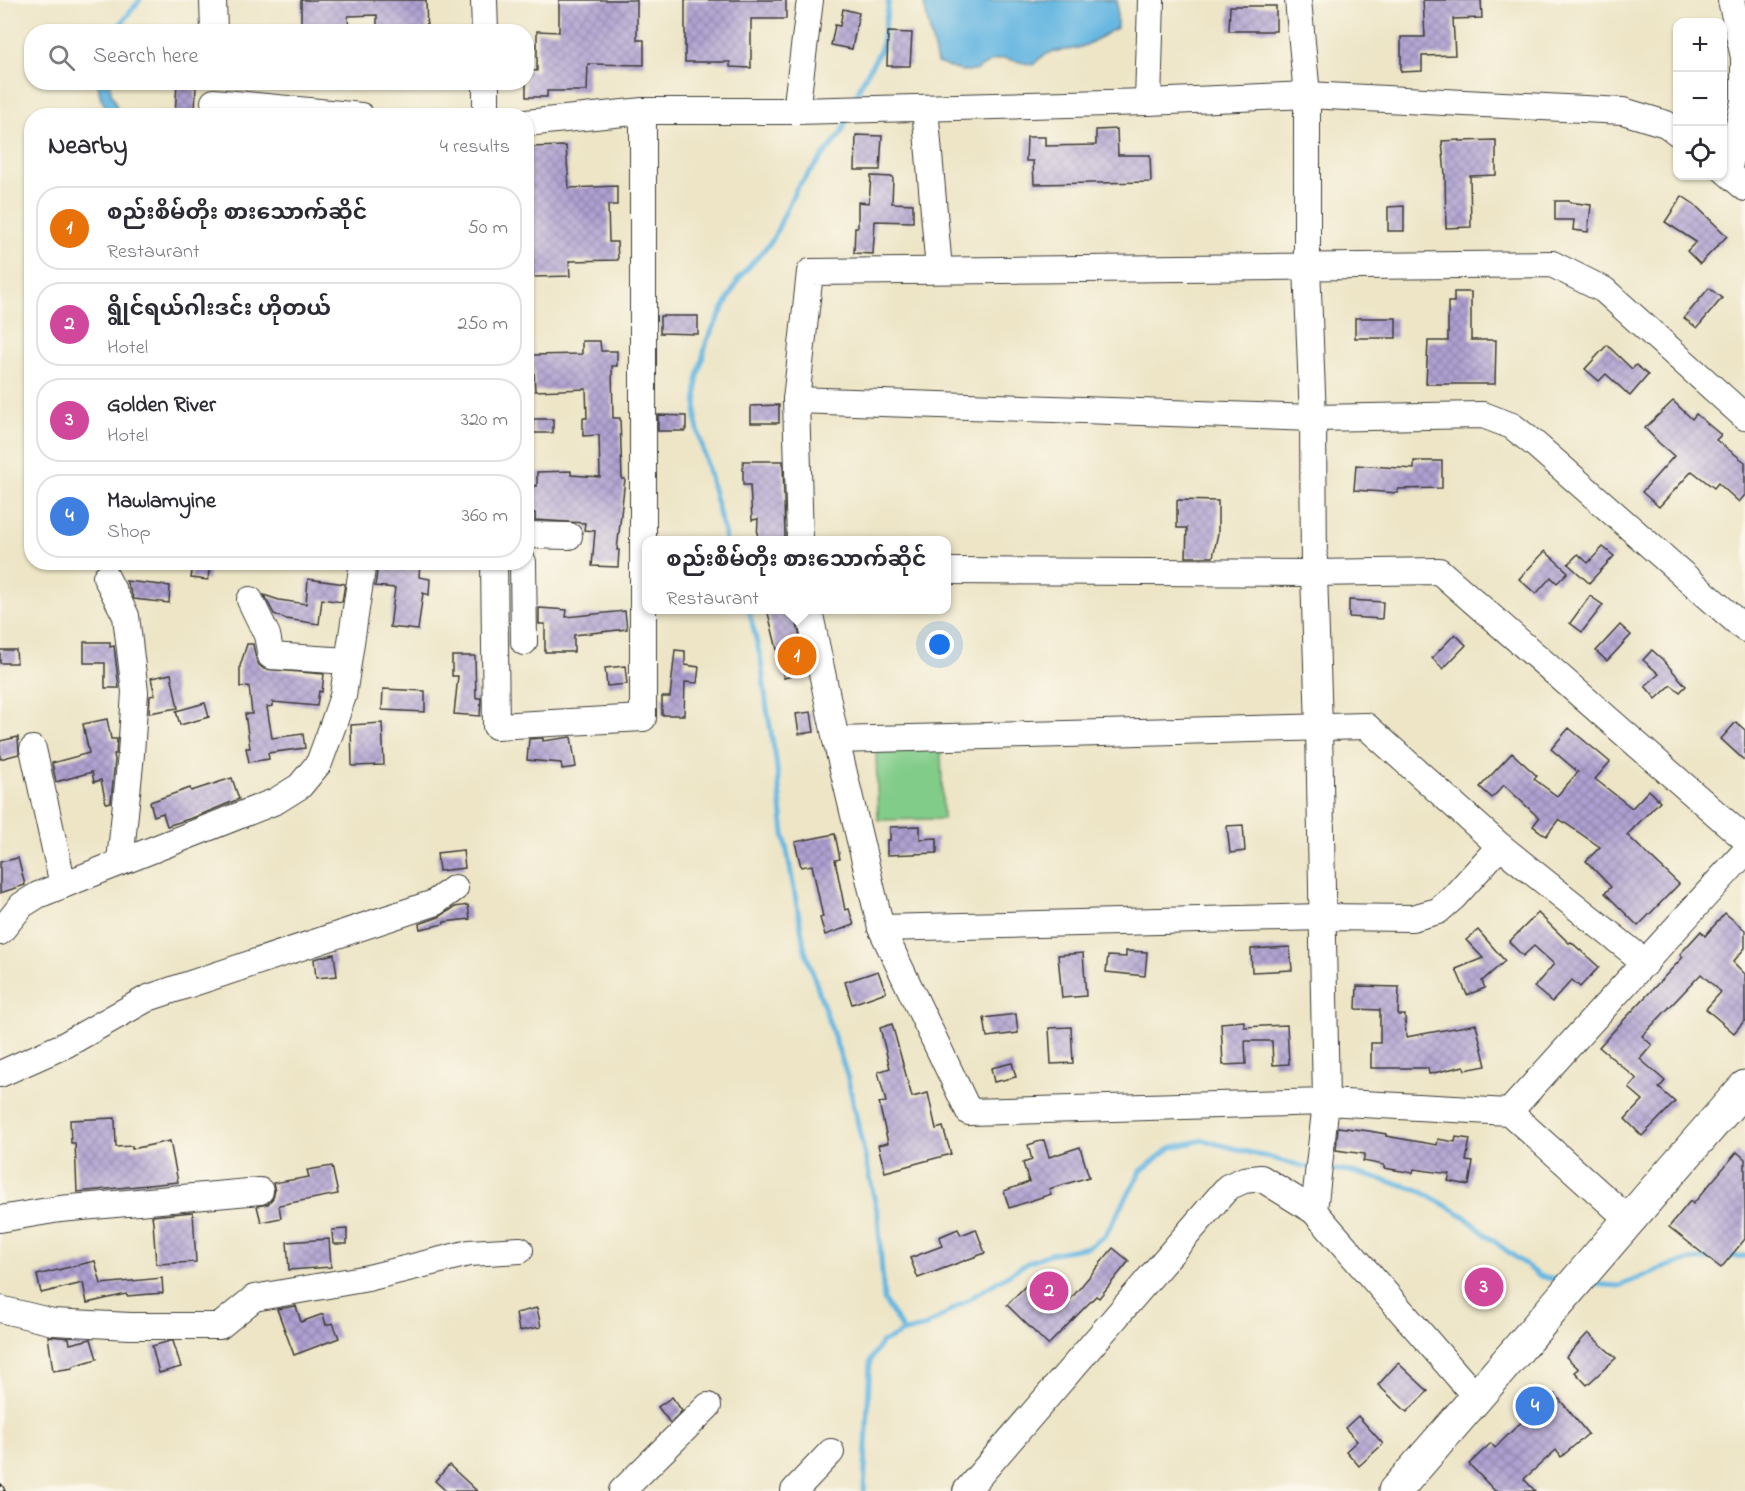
<!DOCTYPE html>
<html lang="en">
<head>
<meta charset="utf-8">
<style>
  :root { --surface:#fff; --page:#f2f2f3; --text:#2b2b33; --muted:#7c7c81; --line:#e1e1e2; --accent:#ea580c }
  body { margin:0; font-family:"Indie Flower","Noto Sans Myanmar",sans-serif; background:var(--page); color:var(--text) }
  .controls { position:absolute; right:18px; top:18px; display:grid; overflow:hidden; border-radius:12px; box-shadow:0 2px 4px #0004 }
  .controls button { width:54px; height:54px; display:grid; place-items:center; padding:0; border:0; border-bottom:2px solid var(--line); background:var(--surface); color:var(--text); font:30px sans-serif }
  .you { position:absolute; left:940px; top:645px; width:21px; height:21px; margin:-15px; border:4px solid #fff; border-radius:50%; background:#1a73e8; box-shadow:0 0 0 9px #1a73e833 }
  .badge { display:grid; place-items:center; width:39px; height:39px; border-radius:50%; background:var(--accent); color:#fff; font-size:20px; font-weight:700 }
  .pin { position:absolute; translate:-50% -50%; border:3px solid #fff; box-shadow:0 2px 6px #0006 }
  .popup { position:absolute; left:642px; top:536px; width:309px; height:78px; box-sizing:border-box; display:grid; place-content:center; border-radius:12px; background:var(--surface); filter:drop-shadow(0 2px 4px #0005); font-size:20px; white-space:nowrap; color:var(--muted) }
  .popup b { font-size:22px; color:var(--text) }
  .popup::after { content:''; position:absolute; left:50%; top:100%; margin-left:-12px; border:12px solid transparent; border-top-color:var(--surface) }
  .list { margin:0; padding:0; list-style:none }
  h2 { display:flex; justify-content:space-between; align-items:center; height:78px; margin:0; padding:0 24px; font-size:26px }
  h2 small { font-size:20px; font-weight:400; color:var(--muted) }
  .list li { display:grid; grid-template-columns:39px 1fr auto; gap:18px; align-items:center; box-sizing:border-box; height:84px; margin:0 12px 12px; padding:0 12px; border:2px solid var(--line); border-radius:24px }
  .list b { display:block; font-size:22px; white-space:nowrap }
  .list p { margin:0; font-size:20px; white-space:nowrap; color:var(--muted) }
  .list em { font-size:20px; font-style:normal; color:var(--muted) }
  .icon { flex:none; width:33px; height:33px; fill:none; stroke:currentColor; stroke-width:2; stroke-linecap:round; stroke-linejoin:round }
  .map { position:relative; flex:none; width:1745px; height:1491px; overflow:hidden }
  .search { position:absolute; background:var(--surface); box-shadow:0 2px 4px #0004; left:24px; top:24px; width:510px; height:66px; display:flex; align-items:center; gap:15px; box-sizing:border-box; padding:0 21px; border-radius:24px; color:var(--muted); font-size:22px }
  .panel { position:absolute; background:var(--surface); box-shadow:0 2px 4px #0004; left:24px; top:108px; width:510px; height:462px; border-radius:24px }
  .map>svg:first-child { display:block }
  .green { fill:#82cc8a; stroke:#4f7453; stroke-width:1.5 }
  .water { fill:#67b7e1; stroke:#426a7e; stroke-width:1.5 }
  .lines { fill:none; stroke-linecap:round; stroke-linejoin:round }
  .stream { stroke:#67b7e1; stroke-width:5 }
  .building { fill:url(#building-cross-hatch) }
  .minor-casing { stroke:#3b3a36; stroke-width:28 }
  .major-casing { stroke:#3b3a36; stroke-width:35 }
  .minor { stroke:#fff; stroke-width:26 }
  .major { stroke:#fff; stroke-width:33 }
  .rail-casing { stroke:#1c1c1c; stroke-width:7 }
  .rail { stroke:#fbf7ec; stroke-width:4.5; stroke-dasharray:14; stroke-linecap:butt }
</style>
</head>
<body>
<div class="map">
<svg width="1745" height="1491" viewBox="0 0 1745 1491">
  <defs>
    <pattern id="building-cross-hatch" width="8" height="8" patternUnits="userSpaceOnUse" patternTransform="scale(1.5)"><rect width="8" height="8" fill="#afa0d1"/><path d="M0 0l8 8M0 8l8-8" fill="none" stroke="#8e82a9"/></pattern>
  </defs>
  <rect width="100%" height="100%" fill="#fbf7ec"/>
  <filter id="ink" filterUnits="userSpaceOnUse"><feTurbulence type="fractalNoise" baseFrequency=".0167" numOctaves="2"/><feDisplacementMap in="SourceGraphic" scale="12" xChannelSelector="R" yChannelSelector="G"/><feConvolveMatrix kernelMatrix="1 2 1 2 8 2 1 2 1" color-interpolation-filters="sRGB"/></filter>
  <filter id="wash" filterUnits="userSpaceOnUse"><feTurbulence type="fractalNoise" baseFrequency=".008" numOctaves="4" result="noise"/><feDisplacementMap in="SourceGraphic" scale="24" xChannelSelector="R" yChannelSelector="G"/><feGaussianBlur stdDeviation="1.35" result="paint"/><feColorMatrix in="noise" values="0 0 0 0 0 0 0 0 0 0 0 0 0 0 0 0 0 1.4 0 .05"/><feComposite in="paint" operator="in"/></filter>
  <g filter="url(#wash)">
    <rect width="100%" height="100%" fill="#ede5c6"/>
    <polygon class="green" points="941,749 943,819 878,820 876,751"/>
    <g class="water">
      <path d="M923,0H1117V28C1106,33 1097,40 1086,45C1065,55 1051,44 1033,65L1003,58L992,61L974,71H961L937,63Z"/>
      <path d="M98,83H110L111,92L120,115H112C103,104 99,97 98,83Z"/>
    </g>
    <g class="lines">
      <g class="stream">
        <polyline points="114,32 140,0"/>
        <polyline points="854,102 861,84 881,49 889,0"/>
        <polyline points="726,540 696,422 697,380 707,340 739,278 772,241 796,189 841,134 848,116"/>
        <polyline points="749,610 761,660 767,709 776,760 784,834 805,950 847,1075 878,1215 884,1300 904,1332"/>
        <polyline points="1324,1169 1353,1172 1417,1189 1464,1216 1486,1235 1540,1276 1560,1281"/>
        <polyline points="1726,1257 1745,1256"/>
        <polyline points="1590,1284 1619,1286 1668,1266 1688,1261 1716,1258"/>
        <polyline points="864,1491 870,1361 881,1343 904,1332 923,1328 1027,1263 1049,1254 1088,1247 1105,1236 1141,1171 1170,1148 1203,1140 1301,1166 1312,1167"/>
      </g>
    </g>
    <g id="blocks">
      <g class="building">
        <polygon points="301,0 426,0 427,32 377,32 377,15 348,16 349,32 301,32"/>
        <polygon points="559,0 637,0 637,40 644,40 644,65 588,64 587,91 547,91 547,97 526,97 526,70 537,71 537,31 559,32"/>
        <polygon points="685,0 786,0 786,19 751,19 751,68 730,67 730,62 685,62"/>
        <polygon points="1423,0 1481,0 1482,18 1453,19 1455,55 1422,56 1422,71 1401,72 1401,37 1425,37"/>
        <polygon points="1230,6 1276,6 1276,31 1229,31"/>
        <polygon points="843,9 859,13 852,49 831,45 835,25 840,26"/>
        <polygon points="888,32 912,33 910,66 887,66"/>
        <polygon points="177,82 196,82 195,116 175,116"/>
        <polygon points="1117,129 1118,155 1150,155 1151,182 1034,184 1033,161 1026,161 1027,137 1045,137 1045,146 1096,145 1096,130"/>
        <polygon points="856,135 882,136 880,170 855,170"/>
        <polygon points="1460,140 1460,141 1496,140 1496,175 1470,176 1471,227 1446,228 1445,175 1442,141"/>
        <polygon points="566,146 569,188 617,186 617,205 608,205 609,242 617,242 618,260 569,261 570,276 533,277 529,164 527,164 527,147"/>
        <polygon points="871,176 893,177 892,203 913,204 913,222 875,221 873,254 854,253 855,227 858,227 858,202 869,203"/>
        <polygon points="1682,196 1694,204 1727,236 1700,264 1687,251 1696,242 1665,222"/>
        <polygon points="1555,201 1569,201 1569,202 1591,205 1588,232 1573,230 1574,220 1555,220"/>
        <polygon points="1404,206 1404,231 1388,231 1388,207"/>
        <polygon points="1709,288 1722,298 1697,328 1684,318"/>
        <polygon points="1454,292 1471,292 1471,340 1496,340 1495,384 1426,384 1428,341 1448,341 1448,302 1454,302"/>
        <polygon points="660,316 698,316 698,334 660,333"/>
        <rect x="1355" y="318" width="41" height="20"/>
        <polygon points="582,341 600,341 601,351 617,351 617,366 612,366 613,418 620,418 622,479 625,479 617,550 619,550 618,567 592,566 595,531 584,530 585,523 535,520 535,513 526,513 526,486 537,486 537,472 571,471 571,475 600,477 599,435 583,436 583,418 587,418 586,389 535,391 533,355 582,354"/>
        <polygon points="1607,345 1632,369 1636,365 1648,375 1630,396 1606,374 1599,381 1585,369"/>
        <polygon points="1673,401 1692,419 1696,414 1721,435 1716,440 1745,462 1745,495 1739,502 1718,483 1714,488 1692,471 1659,507 1642,492 1674,456 1659,443 1645,428"/>
        <polygon points="779,405 779,423 751,423 751,406"/>
        <polygon points="658,415 686,416 686,431 658,431"/>
        <polygon points="533,419 553,419 553,433 534,433"/>
        <polygon points="743,461 783,461 785,540 757,540 758,519 752,520 750,485 743,485"/>
        <polygon points="1414,461 1442,461 1442,488 1398,489 1398,493 1354,490 1356,465 1414,469"/>
        <polygon points="1177,500 1218,501 1218,533 1213,557 1186,557 1187,528 1177,528"/>
        <polygon points="1603,547 1614,556 1589,583 1568,564 1578,554 1588,563"/>
        <polygon points="1545,551 1568,572 1557,583 1551,577 1536,594 1519,579"/>
        <polygon points="193,562 210,562 208,580 191,578"/>
        <polygon points="385,562 420,562 419,577 430,579 429,595 423,593 418,630 390,627 395,588 375,586 378,565 385,566"/>
        <polygon points="308,579 345,584 342,602 322,599 319,624 286,619 274,614 264,595 279,600 306,604"/>
        <polygon points="126,581 170,586 169,603 134,599"/>
        <polygon points="1590,596 1603,605 1582,632 1570,623"/>
        <polygon points="1349,600 1383,602 1382,619 1349,617"/>
        <polygon points="539,608 567,610 566,617 625,611 627,629 574,635 574,652 545,652 545,624 539,624"/>
        <polygon points="767,609 794,609 807,672 784,678"/>
        <polygon points="1620,625 1631,635 1607,661 1596,651"/>
        <polygon points="1455,634 1466,645 1443,669 1432,658"/>
        <polygon points="84,642 110,642 110,647 114,646 119,688 105,688 105,663 84,663"/>
        <polygon points="247,644 253,644 256,659 259,665 264,669 324,674 322,692 319,691 317,706 273,702 273,706 267,707 272,738 303,734 305,748 268,753 269,759 249,762 246,748 250,748 245,714 252,714 249,686 240,687 240,666"/>
        <polygon points="0,650 16,650 17,663 0,663"/>
        <polygon points="675,650 685,651 685,665 699,667 697,683 685,682 684,715 662,715 662,697 670,697"/>
        <polygon points="1652,650 1663,660 1686,686 1680,692 1671,685 1656,699 1645,686 1659,674 1643,660"/>
        <polygon points="452,656 475,656 476,698 481,698 480,716 454,714 458,676 452,676"/>
        <polygon points="625,666 627,684 607,686 605,668"/>
        <polygon points="171,674 178,708 149,713 150,696 155,695 151,678"/>
        <polygon points="383,689 425,691 425,712 382,710"/>
        <polygon points="205,703 209,717 180,725 176,711"/>
        <polygon points="811,712 814,732 799,734 796,714"/>
        <polygon points="107,719 111,739 117,739 116,754 114,754 115,760 111,802 106,803 101,780 94,782 92,772 56,782 52,763 89,753 83,724"/>
        <polygon points="1736,722 1745,730 1745,761 1721,739"/>
        <polygon points="382,723 384,765 352,766 351,725"/>
        <polygon points="1569,728 1610,762 1595,779 1632,808 1649,790 1660,801 1627,835 1679,884 1638,926 1605,893 1611,887 1586,861 1600,847 1559,819 1546,836 1533,826 1539,818 1504,785 1492,798 1480,787 1512,753 1537,776 1534,779 1557,796 1578,772 1551,749"/>
        <polygon points="18,737 19,754 0,759 0,741"/>
        <polygon points="571,737 576,767 562,769 561,763 527,760 529,739 543,738 543,741"/>
        <polygon points="232,778 239,799 195,817 167,826 163,813 154,816 150,802 190,788 191,791"/>
        <polygon points="1243,825 1245,851 1230,853 1227,826"/>
        <polygon points="920,826 920,839 937,838 937,853 887,855 887,840 890,840 890,827"/>
        <polygon points="835,834 840,859 835,860 845,910 849,909 854,925 825,935 820,918 823,917 812,865 801,867 795,842"/>
        <polygon points="463,850 465,868 439,871 437,853"/>
        <polygon points="18,858 25,885 0,893 0,862"/>
        <polygon points="468,905 470,919 444,922 444,924 420,929 419,924 439,917 455,907"/>
        <polygon points="1538,913 1569,943 1571,942 1599,967 1580,987 1572,980 1552,1002 1534,987 1554,964 1534,946 1523,956 1509,942"/>
        <polygon points="1725,913 1745,930 1745,948 1733,962 1745,974 1745,1020 1734,1033 1706,1009 1721,992 1701,974 1642,1036 1652,1045 1640,1059 1665,1081 1659,1088 1675,1102 1642,1136 1625,1119 1643,1100 1629,1088 1637,1079 1599,1047 1619,1025 1683,957 1680,954 1701,931 1705,936"/>
        <polygon points="1478,930 1505,961 1482,981 1485,988 1467,995 1456,969 1483,958 1466,940"/>
        <polygon points="1290,947 1292,970 1252,972 1251,949"/>
        <polygon points="1126,951 1147,952 1145,976 1106,972 1108,956 1126,957"/>
        <polygon points="1083,953 1086,996 1062,998 1058,955"/>
        <polygon points="334,954 337,976 316,978 314,959"/>
        <polygon points="878,971 886,992 852,1004 845,982"/>
        <polygon points="1357,986 1399,987 1398,1015 1405,1015 1406,1037 1476,1024 1486,1066 1465,1070 1464,1066 1429,1074 1428,1068 1371,1068 1371,1043 1380,1043 1380,1010 1356,1009"/>
        <polygon points="1016,1014 1018,1033 987,1037 984,1018"/>
        <polygon points="1244,1021 1244,1027 1287,1025 1289,1064 1273,1065 1272,1041 1245,1041 1246,1064 1223,1065 1221,1023"/>
        <polygon points="892,1024 912,1097 928,1093 936,1129 943,1127 951,1154 885,1172 878,1145 888,1143 879,1103 886,1102 878,1072 890,1068 880,1028"/>
        <polygon points="1071,1027 1073,1063 1051,1064 1049,1028"/>
        <polygon points="1012,1063 1016,1077 994,1082 991,1068"/>
        <polygon points="115,1118 116,1147 132,1146 132,1149 170,1141 178,1182 77,1192 75,1143 71,1143 70,1120"/>
        <polygon points="1338,1127 1369,1131 1386,1134 1386,1136 1437,1145 1438,1139 1455,1142 1456,1137 1470,1139 1466,1161 1473,1162 1469,1185 1448,1181 1450,1174 1414,1169 1413,1173 1384,1168 1384,1165 1363,1161 1365,1154 1336,1150"/>
        <polygon points="1044,1140 1049,1157 1080,1147 1089,1177 1049,1189 1051,1194 1009,1208 1004,1191 1029,1182 1023,1163 1032,1160 1028,1145"/>
        <polygon points="1737,1152 1745,1159 1745,1239 1721,1268 1669,1227 1690,1201 1693,1204"/>
        <polygon points="332,1166 338,1194 279,1205 281,1218 261,1222 257,1206 268,1204 273,1198 275,1190 273,1183 309,1177 307,1170"/>
        <polygon points="193,1212 196,1262 156,1264 153,1222 152,1216"/>
        <polygon points="347,1229 347,1244 333,1244 332,1230"/>
        <polygon points="958,1229 961,1235 976,1229 985,1253 918,1278 910,1258 942,1246 939,1237"/>
        <polygon points="329,1239 331,1267 289,1270 287,1242"/>
        <polygon points="1113,1248 1129,1261 1099,1298 1096,1296 1048,1345 1007,1305 1039,1272 1069,1301"/>
        <polygon points="95,1261 101,1284 162,1278 163,1293 127,1296 126,1294 87,1303 83,1283 41,1293 37,1275"/>
        <polygon points="296,1306 301,1322 323,1314 326,1325 333,1323 339,1338 294,1355 277,1309"/>
        <polygon points="537,1308 541,1327 519,1331 516,1313"/>
        <polygon points="1588,1333 1616,1358 1587,1385 1575,1372 1579,1369 1566,1357"/>
        <polygon points="48,1336 69,1338 70,1344 91,1339 97,1359 73,1366 73,1368 53,1371"/>
        <polygon points="170,1341 173,1341 181,1367 159,1373 152,1346"/>
        <polygon points="1398,1363 1428,1391 1407,1412 1378,1385"/>
        <polygon points="1555,1394 1588,1434 1561,1457 1556,1450 1524,1479 1535,1491 1495,1491 1469,1464 1491,1443 1495,1448 1517,1426"/>
        <polygon points="672,1397 682,1411 670,1423 658,1407"/>
        <polygon points="1358,1416 1383,1444 1359,1466 1346,1451 1357,1441 1345,1428"/>
        <polygon points="449,1465 477,1491 446,1491 435,1481"/>
      </g>
    </g>
  </g>
  <g filter="url(#ink)">
    <use href="#blocks" fill-opacity="0" stroke="#3b3a36" stroke-width="1.5"/>
    <g class="lines">
      <g class="minor-casing">
        <g id="minor">
          <polyline points="213,0 214,32"/>
          <polyline points="484,0 485,32"/>
          <polyline points="1298,0 1307,95 1307,266 1313,418 1314,573 1319,726 1326,1102 1314,1211 1477,1398"/>
          <polyline points="486,82 486,116"/>
          <polyline points="214,102 361,116"/>
          <polyline points="1148,102 1151,0"/>
          <polyline points="925,108 939,270"/>
          <polyline points="796,111 810,0"/>
          <polyline points="526,123 643,111 796,111 1148,102 1307,95 1623,111 1666,124 1678,133"/>
          <polyline points="1722,168 1745,188"/>
          <polyline points="1728,172 1744,101 1744,57 1731,0"/>
          <polyline points="796,400 1313,418 1483,415 1512,426 1536,445 1745,629"/>
          <polyline points="526,535 569,536"/>
          <polyline points="800,540 796,400 810,272 1552,264 1604,290 1745,417"/>
          <polyline points="494,562 496,726 643,718 643,111"/>
          <polyline points="523,562 524,642"/>
          <polyline points="947,571 1314,573 1439,571 1745,839"/>
          <polyline points="106,577 126,616 135,692 131,754 120,862"/>
          <polyline points="250,600 267,635 271,656 348,661"/>
          <polyline points="809,610 836,740 881,928 969,1112 1326,1102 1509,1112 1629,1220"/>
          <polyline points="836,740 1366,726 1500,846 1646,963"/>
          <polyline points="33,749 63,885"/>
          <polyline points="881,928 1322,917 1412,918 1438,911 1453,898 1500,846"/>
          <polyline points="0,932 22,905 38,895 276,801 300,786 319,763 333,725 343,696 363,562"/>
          <polyline points="0,1074 65,1045 148,998 434,903 455,888"/>
          <polyline points="1509,1112 1745,852"/>
          <polyline points="0,1219 60,1209 260,1191"/>
          <polyline points="0,1309 53,1322 130,1326 220,1326 254,1298 368,1278 469,1253 520,1250"/>
          <polyline points="622,1491 708,1406"/>
          <polyline points="794,1491 831,1452"/>
          <polyline points="966,1491 1228,1187 1244,1180 1261,1178 1314,1211"/>
        </g>
      </g>
      <g class="major-casing">
        <path id="major" d="M1395,1491C1513,1357 1627,1220 1745,1087"/>
      </g>
      <use href="#minor" class="minor"/>
      <use href="#major" class="major"/>
      <g class="rail-casing">
        <polyline id="rail" points="0,1487 2,1491"/>
      </g>
      <use href="#rail" class="rail"/>
    </g>
  </g>
</svg>
<div class="controls">
<button>+</button>
<button>−</button>
<button><svg class="icon" aria-label="locate" viewBox="0 0 24 24"><circle cx="12" cy="12" r="6"/><path d="M12 2v4M12 18v4M2 12h4M18 12h4"/></svg></button>
</div>
<div class="you"></div>
<div class="pin badge" style="left:797px;top:656px;background:#e8710a">1</div>
<div class="popup"><b>စည်းစိမ်တိုး စားသောက်ဆိုင်</b>Restaurant</div>
<div class="pin badge" style="left:1049px;top:1291px;background:#d1479c">2</div>
<div class="pin badge" style="left:1484px;top:1287px;background:#d1479c">3</div>
<div class="pin badge" style="left:1535px;top:1406px;background:#3f7fe0">4</div>
<div class="search"><svg class="icon" aria-label="search" viewBox="0 0 24 24"><circle cx="10" cy="10" r="6"/><path d="M15 15l6 6"/></svg>Search here</div>
<section class="panel">
<h2>Nearby<small>4 results</small></h2>
<ul class="list">
<li><span class="badge" style="background:#e8710a">1</span><div><b>စည်းစိမ်တိုး စားသောက်ဆိုင်</b><p>Restaurant</p></div><em>50 m</em></li>
<li><span class="badge" style="background:#d1479c">2</span><div><b>ရွိုင်ရယ်ဂါးဒင်း ဟိုတယ်</b><p>Hotel</p></div><em>250 m</em></li>
<li><span class="badge" style="background:#d1479c">3</span><div><b>Golden River</b><p>Hotel</p></div><em>320 m</em></li>
<li><span class="badge" style="background:#3f7fe0">4</span><div><b>Mawlamyine</b><p>Shop</p></div><em>360 m</em></li>
</ul>
</section>
</div>
</body>
</html>
